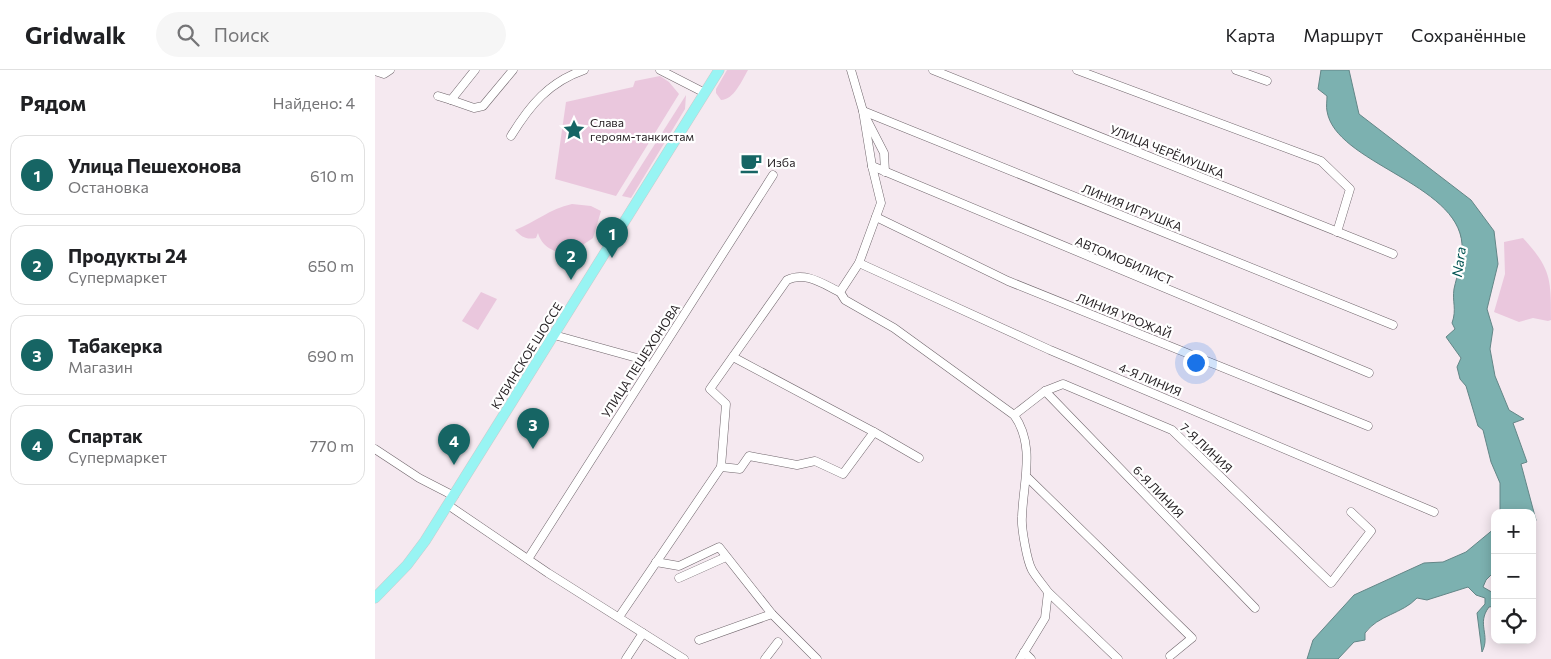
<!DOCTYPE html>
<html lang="ru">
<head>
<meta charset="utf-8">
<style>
  :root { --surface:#fff; --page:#f6f6f6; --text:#202124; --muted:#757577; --line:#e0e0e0; --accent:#166564 }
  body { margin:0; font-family:Commissioner,sans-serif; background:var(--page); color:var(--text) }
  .controls { position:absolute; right:15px; bottom:15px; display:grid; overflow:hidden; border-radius:10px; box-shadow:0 2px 12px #0003 }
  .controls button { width:45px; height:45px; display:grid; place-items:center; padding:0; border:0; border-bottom:1px solid var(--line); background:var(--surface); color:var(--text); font:25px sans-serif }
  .you { position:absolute; left:820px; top:292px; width:18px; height:18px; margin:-12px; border:4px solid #fff; border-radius:50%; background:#1a73e8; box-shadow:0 0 0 8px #1a73e833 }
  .badge { display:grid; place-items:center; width:32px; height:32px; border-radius:50%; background:var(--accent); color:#fff; font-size:16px; font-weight:700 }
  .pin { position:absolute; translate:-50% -41px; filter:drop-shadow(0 1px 2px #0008) }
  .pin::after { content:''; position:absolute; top:26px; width:18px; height:15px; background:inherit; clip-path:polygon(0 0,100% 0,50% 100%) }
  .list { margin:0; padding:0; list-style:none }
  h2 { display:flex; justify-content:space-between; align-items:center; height:65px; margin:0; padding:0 20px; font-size:21px }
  h2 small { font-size:16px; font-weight:400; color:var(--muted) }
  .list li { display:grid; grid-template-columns:32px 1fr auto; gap:15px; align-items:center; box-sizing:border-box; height:80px; margin:0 10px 10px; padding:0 10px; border:1px solid var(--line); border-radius:15px }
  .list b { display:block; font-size:19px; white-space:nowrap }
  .list p { margin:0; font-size:16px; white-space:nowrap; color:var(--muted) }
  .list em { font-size:16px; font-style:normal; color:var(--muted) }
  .icon { flex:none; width:28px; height:28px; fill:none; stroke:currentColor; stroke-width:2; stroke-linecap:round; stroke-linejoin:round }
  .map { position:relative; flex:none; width:1176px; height:589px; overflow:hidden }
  header { display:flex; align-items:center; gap:30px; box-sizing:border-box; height:70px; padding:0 25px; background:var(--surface); border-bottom:1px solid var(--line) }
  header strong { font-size:24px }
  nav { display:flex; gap:28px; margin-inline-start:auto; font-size:18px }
  .search { width:350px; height:45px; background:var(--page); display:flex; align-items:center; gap:12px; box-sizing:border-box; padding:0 18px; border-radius:28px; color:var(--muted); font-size:19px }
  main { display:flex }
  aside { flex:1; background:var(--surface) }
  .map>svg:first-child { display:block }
  .green { fill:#eac7dd }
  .water { fill:#7cb1b0; stroke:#638687 }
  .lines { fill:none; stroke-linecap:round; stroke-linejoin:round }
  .minor-casing { stroke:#6f656b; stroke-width:9 }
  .major-casing { stroke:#cbcacb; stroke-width:11 }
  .minor { stroke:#fff; stroke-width:8 }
  .major { stroke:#98f4f3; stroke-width:10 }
  .labels { text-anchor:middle; stroke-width:4.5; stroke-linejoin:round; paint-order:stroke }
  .poi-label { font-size:12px; fill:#282326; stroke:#fff; text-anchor:start }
  .street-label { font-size:12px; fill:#282326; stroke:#fff }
  .water-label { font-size:14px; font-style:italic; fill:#005352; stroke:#fff }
</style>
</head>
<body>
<header>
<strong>Gridwalk</strong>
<div class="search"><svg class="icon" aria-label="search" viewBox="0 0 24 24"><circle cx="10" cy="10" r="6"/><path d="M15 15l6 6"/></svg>Поиск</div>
<nav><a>Карта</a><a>Маршрут</a><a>Сохранённые</a></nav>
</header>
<main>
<aside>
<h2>Рядом<small>Найдено: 4</small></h2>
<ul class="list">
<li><span class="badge">1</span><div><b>Улица Пешехонова</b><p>Остановка</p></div><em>610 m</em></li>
<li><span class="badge">2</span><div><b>Продукты 24</b><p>Супермаркет</p></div><em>650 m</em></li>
<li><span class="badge">3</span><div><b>Табакерка</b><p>Магазин</p></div><em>690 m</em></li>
<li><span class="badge">4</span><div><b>Спартак</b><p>Супермаркет</p></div><em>770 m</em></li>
</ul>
</aside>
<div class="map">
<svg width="1176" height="589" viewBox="0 0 1176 589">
  <rect width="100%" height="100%" fill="#f5e9f0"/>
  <g class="green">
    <path d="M352,0H373C367,10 359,30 346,30L341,23V19Z"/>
    <polygon points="285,6 294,12 304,24 241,126 180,109 191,32 258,17 260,11"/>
    <polygon points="311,25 310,39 256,128 247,126"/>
    <path d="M197,134L216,136L226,141L218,168L209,174L207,184C191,186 168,182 163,163L161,168C151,170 147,167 140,160C161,152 174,139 197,134Z"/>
    <path d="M1148,168C1176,199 1176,208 1176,250L1173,251L1158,248L1144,252L1119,242L1130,204L1129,172Z"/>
    <polygon points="106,222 122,229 103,260 87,251"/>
  </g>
  <g class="water">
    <path d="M946,0H974L984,44L1096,130L1119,161L1123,194L1112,239L1118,259L1115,279L1120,306L1134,340L1149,349L1138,353L1152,392L1146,394L1161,450L1157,458V443H1125V413L1116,392L1108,360L1103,356L1091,316L1085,309L1082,297L1086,288L1071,267L1080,259L1077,253C1082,239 1077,232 1079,219C1082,205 1088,189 1087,174C1083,113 960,93 952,41C951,37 952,31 952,26L943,19Z"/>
    <path d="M1120,458V501L1111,510L1108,517L1120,524V536L1114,537C1101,554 1116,565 1107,582L1102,543L1110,534V528L1101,525L1093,517L1052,530L1042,528C1027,544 1003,545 990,563V570L979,572L963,589H932L938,570L979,525L1049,493L1068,492L1091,482Z"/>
  </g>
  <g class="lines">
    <g class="minor-casing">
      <g id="minor">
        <polyline points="285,0 330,23"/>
        <path d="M476,0L488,41L497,96L506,133L484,193L465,222L470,230L519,258L639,345C661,376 648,412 647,447C646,457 652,491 657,500C661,507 668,515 673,522L670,548L645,589"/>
        <polyline points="558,0 1018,184"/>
        <polyline points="702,0 946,91 975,119 962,162"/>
        <polyline points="861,0 892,11"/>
        <polyline points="0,1 9,4 15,0"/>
        <polyline points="63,26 76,30 100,0"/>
        <polyline points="76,30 99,38 108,36 138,0"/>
        <polyline points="488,41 1018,255"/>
        <polyline points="492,50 509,83 510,102"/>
        <path d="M136,66C155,35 174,12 209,0"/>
        <polyline points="497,96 994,303"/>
        <polyline points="501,147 633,211 993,356"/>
        <polyline points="484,193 675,280 1059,442"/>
        <polyline points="179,265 262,288 275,297"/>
        <polyline points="358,287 499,362 544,388"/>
        <polyline points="670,321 880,538"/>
        <polyline points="639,345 670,321 688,314 797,360 956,513 996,461 976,442"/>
        <polyline points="0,379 44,408 79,426"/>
        <polyline points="346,397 365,399 374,386 422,395 440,391 468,404 499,362"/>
        <polyline points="652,407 817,568 795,586"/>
        <polyline points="73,435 173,503 309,589"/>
        <polyline points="153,489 398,105"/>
        <polyline points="281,492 304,496 344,477 397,544 442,589"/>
        <polyline points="304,508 351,487"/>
        <polyline points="673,522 743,589"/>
        <path d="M244,547L346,397L351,334L335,319L412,210C430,201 448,214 465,222"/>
        <polyline points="324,570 397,544"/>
        <polyline points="649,582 656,589"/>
        <polyline points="251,589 268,563"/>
        <polyline points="390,589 403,572"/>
      </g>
    </g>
    <g class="major-casing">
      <polyline id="major" points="0,528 32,495 50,471 344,0"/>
    </g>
    <use href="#minor" class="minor"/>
    <use href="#major" class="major"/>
  </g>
  <defs>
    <g id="sight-bare" transform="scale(1.725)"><path d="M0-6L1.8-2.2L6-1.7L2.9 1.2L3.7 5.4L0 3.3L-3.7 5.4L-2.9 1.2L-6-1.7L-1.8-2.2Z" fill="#166564" stroke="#fff" stroke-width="2.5" paint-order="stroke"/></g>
    <g id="cafe-bare" transform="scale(1.725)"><path d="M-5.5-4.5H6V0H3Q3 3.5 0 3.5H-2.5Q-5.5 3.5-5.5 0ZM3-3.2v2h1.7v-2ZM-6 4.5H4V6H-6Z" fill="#166564" stroke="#fff" stroke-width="2.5" paint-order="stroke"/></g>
  </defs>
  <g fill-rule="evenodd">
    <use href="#sight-bare" x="199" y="60"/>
    <use href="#cafe-bare" x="376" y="93"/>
  </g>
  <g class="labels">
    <g class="poi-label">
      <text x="215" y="57">Слава<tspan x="215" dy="14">героям-танкистам</tspan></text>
      <text x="392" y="97">Изба</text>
    </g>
    <g class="street-label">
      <text transform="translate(792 82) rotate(22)" y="4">УЛИЦА ЧЕРЁМУШКА</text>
      <text transform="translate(757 138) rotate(22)" y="4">ЛИНИЯ ИГРУШКА</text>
      <text transform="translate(749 191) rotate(23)" y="4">АВТОМОБИЛИСТ</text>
      <text transform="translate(749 246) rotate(22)" y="4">ЛИНИЯ УРОЖАЙ</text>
      <text transform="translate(152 286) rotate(-58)" y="4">КУБИНСКОЕ ШОССЕ</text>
      <text transform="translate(266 291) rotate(-57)" y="4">УЛИЦА ПЕШЕХОНОВА</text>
      <text transform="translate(775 310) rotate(23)" y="4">4-Я ЛИНИЯ</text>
      <text transform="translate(831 378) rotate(43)" y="4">7-Я ЛИНИЯ</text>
      <text transform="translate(783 422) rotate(46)" y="4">6-Я ЛИНИЯ</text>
    </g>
    <g class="water-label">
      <text transform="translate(1084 192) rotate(-82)" y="5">Nara</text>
    </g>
  </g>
</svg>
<div class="controls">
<button>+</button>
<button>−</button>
<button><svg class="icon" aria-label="locate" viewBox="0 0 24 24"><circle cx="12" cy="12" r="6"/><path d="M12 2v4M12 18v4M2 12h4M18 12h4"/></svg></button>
</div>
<div class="you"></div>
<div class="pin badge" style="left:237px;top:188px">1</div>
<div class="pin badge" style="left:196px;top:210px">2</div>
<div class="pin badge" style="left:158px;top:379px">3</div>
<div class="pin badge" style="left:79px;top:395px">4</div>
</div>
</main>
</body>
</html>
